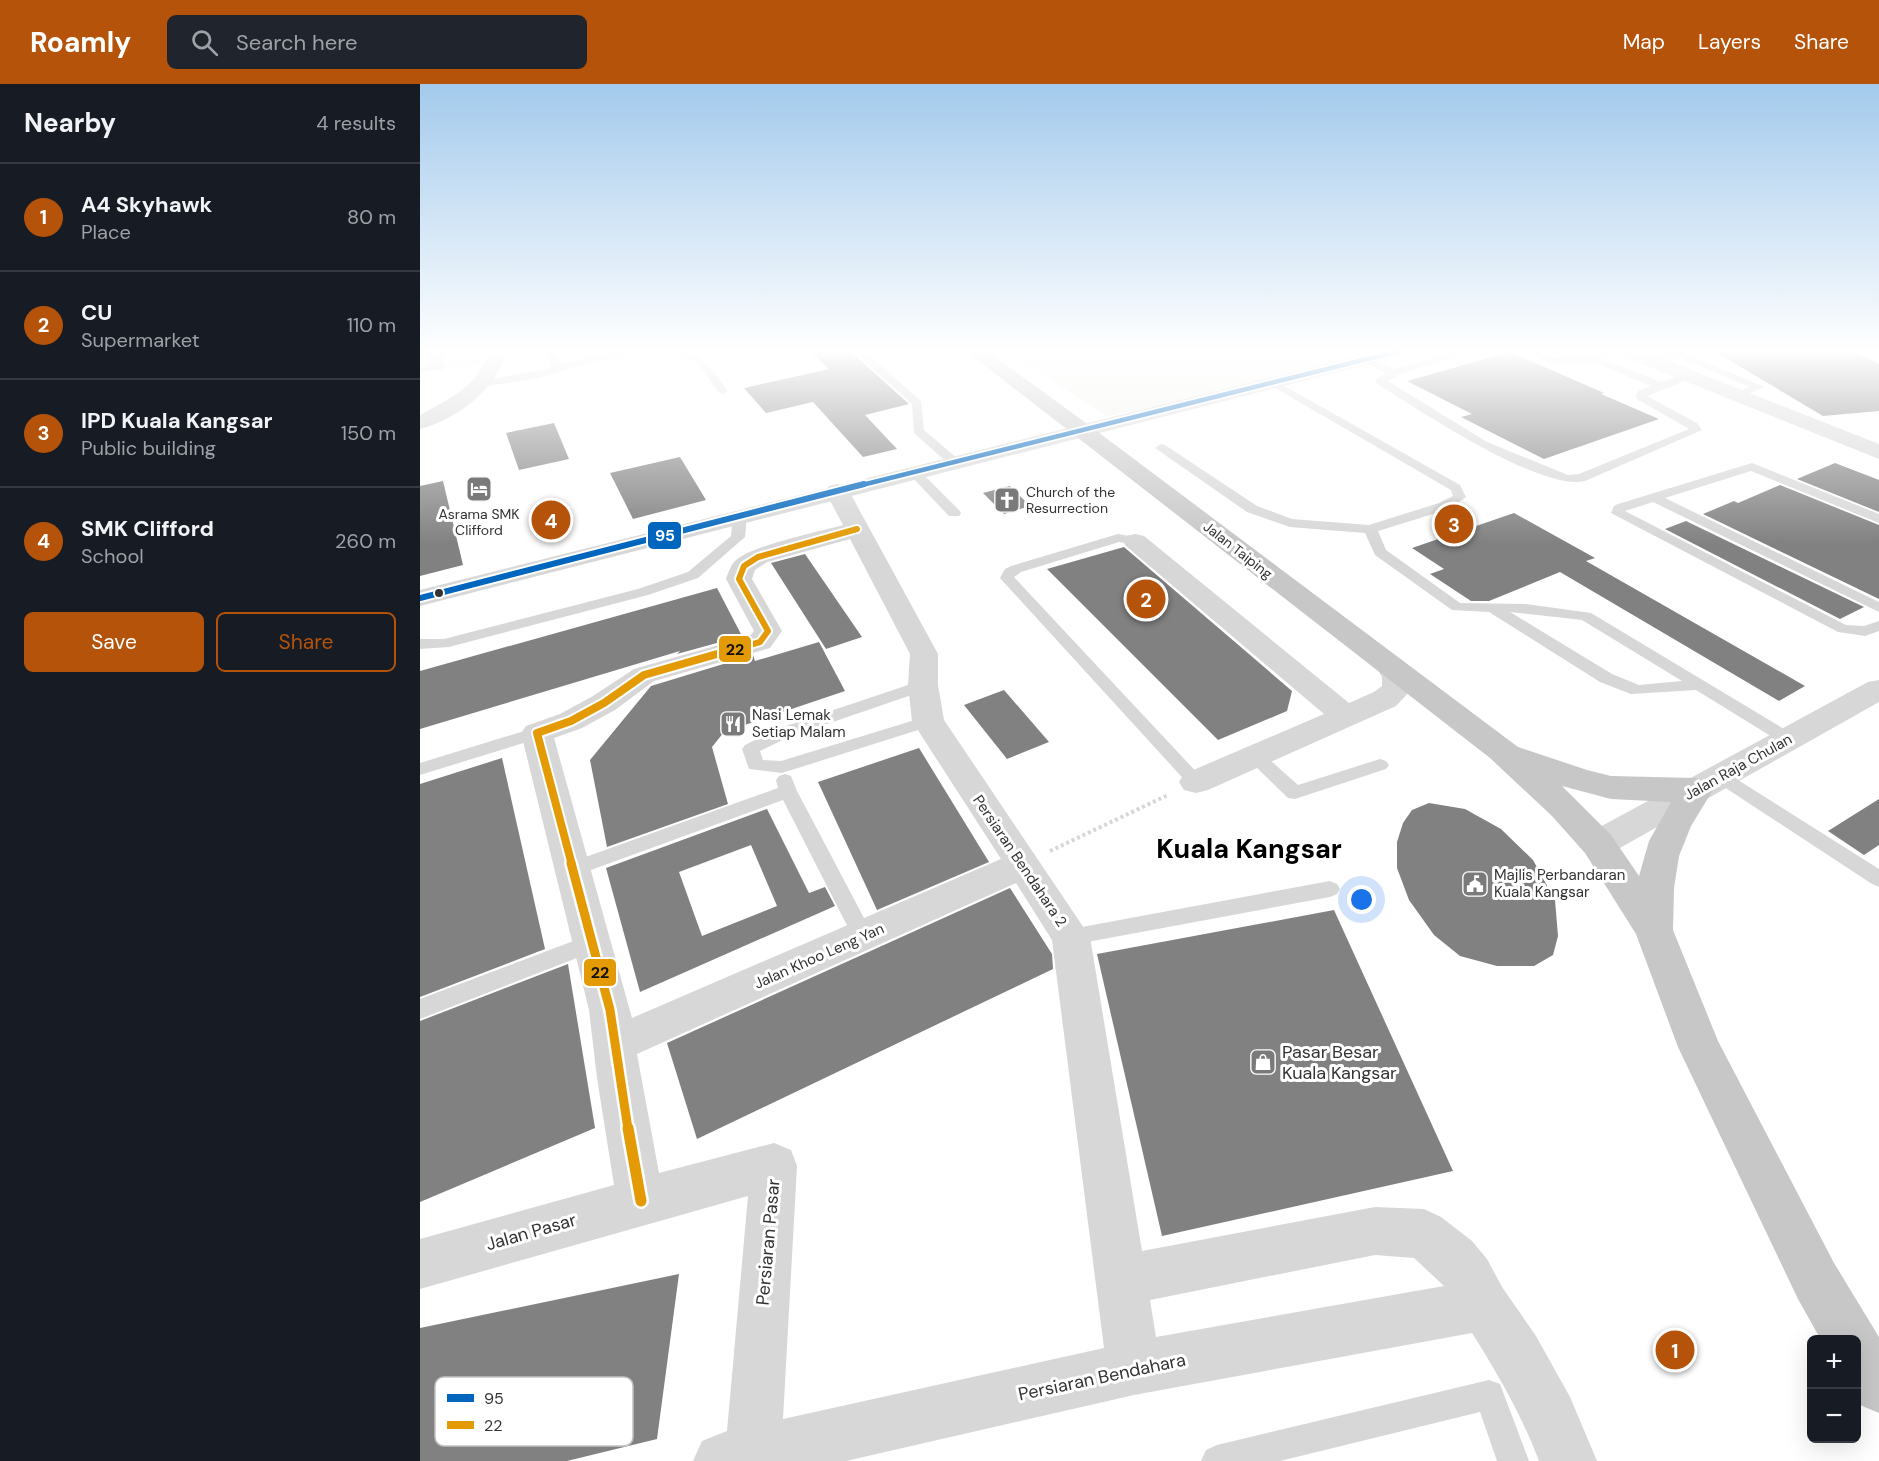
<!DOCTYPE html>
<html lang="en">
<head>
<meta charset="utf-8">
<style>
  :root { --surface:#171b24; --page:#20242c; --text:#f1f3f6; --muted:#9ea1a6; --line:#363941; --accent:#b45309 }
  body { margin:0; font-family:"DM Sans",sans-serif; background:var(--page); color:var(--text) }
  .controls { position:absolute; right:18px; bottom:18px; display:grid; overflow:hidden; border-radius:9px; box-shadow:0 6px 24px #0002 }
  .controls button { width:54px; height:54px; display:grid; place-items:center; padding:0; border:0; border-bottom:2px solid var(--line); background:var(--surface); color:var(--text); font:30px sans-serif }
  .you { position:absolute; left:942px; top:816px; width:21px; height:21px; margin:-15px; border:4px solid #fff; border-radius:50%; background:#1a73e8; box-shadow:0 0 0 9px #1a73e833 }
  .badge { display:grid; place-items:center; width:39px; height:39px; border-radius:50%; background:var(--accent); color:#fff; font-size:20px; font-weight:700 }
  .pin { position:absolute; translate:-50% -50%; border:3px solid #fff; box-shadow:0 2px 6px #0006 }
  .list { margin:0; padding:0; list-style:none }
  h2 { display:flex; justify-content:space-between; align-items:center; height:78px; margin:0; padding:0 24px; font-size:26px }
  h2 small { font-size:20px; font-weight:400; color:var(--muted) }
  .list li { display:grid; grid-template-columns:39px 1fr auto; gap:18px; align-items:center; box-sizing:border-box; height:108px; padding:0 24px; border-top:2px solid var(--line) }
  .list b { display:block; font-size:22px; white-space:nowrap }
  .list p { margin:0; font-size:20px; white-space:nowrap; color:var(--muted) }
  .list em { font-size:20px; font-style:normal; color:var(--muted) }
  .actions { display:flex; gap:12px; padding:18px 24px }
  .actions a { flex:1; padding:14px 0; border:2px solid var(--accent); border-radius:9px; text-align:center; font-size:21px; color:var(--accent) }
  .actions .main { background:var(--accent); color:#fff }
  .icon { flex:none; width:33px; height:33px; fill:none; stroke:currentColor; stroke-width:2; stroke-linecap:round; stroke-linejoin:round }
  .map { position:relative; flex:none; width:1459px; height:1377px; overflow:hidden }
  header { display:flex; align-items:center; gap:36px; box-sizing:border-box; height:84px; padding:0 30px; background:var(--accent); color:#fff }
  header strong { font-size:28px }
  nav { display:flex; gap:33px; margin-inline-start:auto; font-size:21px }
  .search { width:420px; height:54px; background:var(--page); display:flex; align-items:center; gap:15px; box-sizing:border-box; padding:0 21px; border-radius:9px; color:var(--muted); font-size:22px }
  main { display:flex }
  aside { flex:1; background:var(--surface) }
  .map>svg:first-child { display:block }
  .green { fill:#f1f5ed }
  .building { fill:#818181; fill-rule:evenodd }
  .lines { fill:none; stroke-linecap:round; stroke-linejoin:round }
  .path { stroke:#d6d6d6; stroke-width:4; stroke-dasharray:3 3; stroke-linecap:butt }
  .service { fill:#d7d7d7; fill-rule:evenodd }
  .minor { fill:#d7d7d7; fill-rule:evenodd }
  .tertiary { fill:#d7d7d7; fill-rule:evenodd }
  .secondary { fill:#d0d0d0; fill-rule:evenodd }
  .trunk { fill:#c7c7c7; fill-rule:evenodd }
  .bus-1-far1-casing { stroke:#fff; stroke-width:8 }
  .bus-1-casing { stroke:#fff; stroke-width:10 }
  .bus-2-far3-casing { stroke:#fff; stroke-width:10 }
  .bus-2-far2-casing { stroke:#fff; stroke-width:12 }
  .bus-2-far1-casing { stroke:#fff; stroke-width:14 }
  .bus-2-casing { stroke:#fff; stroke-width:16 }
  .bus-1-far1 { stroke:#0065bd; stroke-width:4.5 }
  .bus-1 { stroke:#0065bd; stroke-width:6 }
  .bus-2-far3 { stroke:#e39a05; stroke-width:6 }
  .bus-2-far2 { stroke:#e39a05; stroke-width:8 }
  .bus-2-far1 { stroke:#e39a05; stroke-width:9 }
  .bus-2 { stroke:#e39a05; stroke-width:11 }
  .bus-dot { fill:#333; stroke:#fff; stroke-width:2 }
  .labels { text-anchor:middle; stroke-width:6; stroke-linejoin:round; paint-order:stroke }
  .far-poi-label { font-size:14px; fill:#333; stroke:#fff; text-anchor:start }
  .far-street-label { font-size:14px; fill:#333; stroke:#fff }
  .poi-label { font-size:15px; fill:#333; stroke:#fff; text-anchor:start }
  .street-label { font-size:15px; fill:#333; stroke:#fff }
  .near-poi-label { font-size:18px; fill:#333; stroke:#fff; text-anchor:start }
  .near-street-label { font-size:18px; fill:#333; stroke:#fff }
  .town-label { font-size:27px; font-weight:bold; fill:#000; stroke:#fff }
  .key { fill:#fff; stroke:#c2c2c2; stroke-width:1.5 }
  .key-label { font-size:16px; fill:#333 }
  .line-badge { stroke:#fff; stroke-width:2 }
  .badge-label { font-size:16px; text-anchor:middle; font-weight:bold; fill:#fff }
  .pale-badge-label { font-size:16px; text-anchor:middle; font-weight:bold; fill:#111 }
</style>
</head>
<body>
<header>
<strong>Roamly</strong>
<div class="search"><svg class="icon" aria-label="search" viewBox="0 0 24 24"><circle cx="10" cy="10" r="6"/><path d="M15 15l6 6"/></svg>Search here</div>
<nav><a>Map</a><a>Layers</a><a>Share</a></nav>
</header>
<main>
<aside>
<h2>Nearby<small>4 results</small></h2>
<ul class="list">
<li><span class="badge">1</span><div><b>A4 Skyhawk</b><p>Place</p></div><em>80 m</em></li>
<li><span class="badge">2</span><div><b>CU</b><p>Supermarket</p></div><em>110 m</em></li>
<li><span class="badge">3</span><div><b>IPD Kuala Kangsar</b><p>Public building</p></div><em>150 m</em></li>
<li><span class="badge">4</span><div><b>SMK Clifford</b><p>School</p></div><em>260 m</em></li>
</ul>
<div class="actions"><a class="main">Save</a><a>Share</a></div>
</aside>
<div class="map">
<svg width="1459" height="1377" viewBox="0 0 1459 1377">
  <rect width="100%" height="100%" fill="#fff"/>
  <g class="green">
    <polygon points="36,267 65,267 65,278 50,283 15,284 31,277"/>
    <polygon points="587,267 955,267 767,317 685,332"/>
  </g>
  <g class="building">
    <polygon points="390,267 430,267 489,320 445,331 477,365 443,373 393,318 346,329 324,304 409,285"/>
    <polygon points="1294,267 1435,267 1459,280 1459,327 1403,332"/>
    <polygon points="1090,268 1184,309 1181,310 1239,335 1124,375 1041,333 1052,330 987,297"/>
    <polygon points="134,339 149,375 99,386 86,349"/>
    <polygon points="260,373 286,416 213,435 190,389"/>
    <polygon points="1415,379 1459,396 1459,428 1377,395"/>
    <polygon points="23,397 43,481 0,492 0,402"/>
    <polygon points="1360,401 1459,441 1459,515 1283,430 1314,417 1318,419"/>
    <polygon points="590,402 610,422 584,430 563,409"/>
    <polygon points="1094,429 1175,474 1166,477 1385,602 1359,617 1140,488 1069,517 1051,517 1010,490 1024,485 992,464"/>
    <polygon points="1266,437 1444,523 1420,535 1245,445"/>
    <polygon points="704,463 872,607 867,627 798,656 627,485"/>
    <polygon points="385,470 442,553 406,565 351,479"/>
    <polygon points="297,504 322,552 257,570 260,567 0,645 0,587"/>
    <polygon points="399,558 425,607 304,648 292,663 308,720 187,763 170,676 231,602 333,571 335,577"/>
    <polygon points="584,606 629,658 587,675 544,621"/>
    <polygon points="499,664 569,778 457,826 398,698"/>
    <polygon points="82,674 125,865 0,913 0,700"/>
    <polygon points="1459,715 1459,761 1444,771 1408,747"/>
    <polygon points="1009,719 1045,725 1081,745 1113,776 1135,816 1138,852 1133,871 1114,882 1077,882 1040,872 1014,851 989,816 977,784 977,758 983,739 992,726"/>
    <path d="M347,725L389,809L405,803L415,822L220,908L186,784ZM331,761L357,822L282,852L259,788Z"/>
    <polygon points="590,804 632,870 633,885 277,1055 247,959"/>
    <polygon points="914,826 1033,1087 742,1152 677,870"/>
    <polygon points="148,880 175,1044 0,1118 0,937"/>
    <polygon points="259,1190 237,1355 147,1377 0,1377 0,1244"/>
  </g>
  <g class="lines">
    <polyline class="path" points="630,767 748,711"/>
    <g class="service">
      <path d="M125,267H135L141,279L200,267H266C286,273 296,291 308,307L303,310L299,309C291,298 282,281 269,275C236,258 164,280 130,291C108,297 84,299 62,303L57,300L62,297L125,285L132,282Z"/>
      <polygon points="433,267 444,267 501,317 504,346 538,375 538,381 530,381 494,349 492,320"/>
      <path d="M1037,267H1053L978,291L968,297L1067,358L1148,391L1159,390L1269,345L1217,315L1216,313L1218,307L1231,302L1174,278L1132,280L1100,267H1115L1133,274L1174,272L1188,267H1203L1184,275L1241,298L1264,290H1272V294L1227,312L1277,339L1282,346L1165,397C1121,408 997,325 956,299V295L966,289L941,276L950,274L975,285Z"/>
      <polygon points="1252,267 1260,267 1345,303 1317,314 1313,313 1313,309 1330,303 1256,272 1231,280 1226,277"/>
      <polygon points="16,279 20,280 20,284 0,288 0,282"/>
      <path d="M854,296L1040,401L1046,413L1029,425L958,447L966,466L1040,519L1106,520L1171,529L1374,651L1377,655L1374,659H1362L1276,606L1211,610L1180,598L1069,528L1032,526L955,471L945,449L870,443L827,428L735,364L741,360L745,361L837,422L872,435L949,441L1019,419L1033,412L1031,406L850,301L849,299ZM1090,528L1162,536L1262,597L1219,601L1192,590Z"/>
      <polygon points="1332,379 1459,430 1459,439 1331,387 1245,414 1459,518 1459,528 1233,418 1205,427 1426,541 1444,542 1459,537 1459,547 1445,552 1418,548 1191,429 1194,422 1198,420"/>
      <polygon points="494,384 498,385 539,426 541,429 539,432 529,432 490,391 488,388"/>
      <polygon points="320,428 327,432 325,453 278,494 228,511 29,563 0,565 0,555 24,555 218,505 268,488 311,452 313,432"/>
      <polygon points="698,450 720,454 722,457 715,461 699,458 601,488 594,493 782,694 785,698 782,702 776,704 770,702 580,494 585,485 591,482"/>
      <polygon points="503,596 511,601 509,605 369,653 340,667 343,676 361,677 508,632 514,633 517,637 514,641 362,689 329,685 322,665 325,661 357,645"/>
      <polygon points="117,643 123,645 126,649 123,653 0,691 0,679"/>
      <polygon points="835,666 841,668 878,701 960,675 966,677 969,681 966,685 875,715 868,714 829,676 826,672 829,668"/>
      <polygon points="1301,687 1307,689 1459,785 1459,803 1452,800 1295,697 1292,693 1295,689"/>
      <polygon points="365,690 371,692 377,707 454,853 450,859 443,861 436,859 363,716 160,790 153,792 146,790 143,785 146,780 358,704 356,696 359,692"/>
      <polygon points="910,797 917,800 920,805 917,810 910,813 651,861 644,859 640,853 644,847 651,845"/>
      <polygon points="172,850 180,853 183,859 180,865 0,935 0,915"/>
      <polygon points="1069,1296 1080,1300 1109,1377 1077,1377 1060,1328 860,1377 781,1377 786,1366 797,1361"/>
    </g>
    <g class="minor">
      <polygon points="6,267 24,267 25,282 23,286 9,286 7,282"/>
      <path d="M417,400L425,402L429,407L518,570V601L524,636L670,853L722,1167L955,1123L1004,1125L1021,1133L1052,1157L1067,1175L1082,1203L1116,1252L1150,1313L1177,1377H1119C1102,1332 1078,1290 1052,1249L714,1311L426,1377H273L282,1357L307,1347L328,1112L0,1205V1155L194,1101L177,994L169,926L101,649L106,642L140,630L173,612L214,585L330,552L334,547L306,495C308,489 310,483 314,478C328,462 399,448 423,441L405,407L409,402ZM430,455L490,570L488,601L492,637L581,775L212,934L134,654L162,644L195,626L234,597L350,564L362,547L332,495L335,486L347,478ZM596,799L632,856L684,1264L363,1335L377,1082L371,1066L354,1059L239,1089L217,970ZM955,1171L994,1174L1024,1202L736,1253L730,1216Z"/>
      <polygon points="715,450 724,452 929,619 954,608 962,602 962,593 958,586 963,580 973,577 983,580 992,593 992,605 976,622 788,706 776,709 764,706 759,698 764,690 904,630 706,462 703,457 706,452"/>
    </g>
    <g class="tertiary">
      <polygon points="956,267 988,267 985,271 0,522 0,506"/>
      <polygon points="1197,267 1223,267 1459,360 1459,375 1200,271"/>
      <polygon points="1459,596 1459,618 1191,769 1178,773 1165,769 1160,760 1165,751 1448,598"/>
    </g>
    <path class="secondary" d="M69,267H87C78,304 36,336 0,345V331C29,315 60,301 69,267Z"/>
    <path class="trunk" d="M546,267H567L670,342L1098,663L1167,686L1191,692L1276,694L1288,698L1293,706L1271,742L1259,772L1254,804L1253,846L1298,957L1414,1179L1459,1253V1329L1440,1321L1436,1316V1256H1401L1378,1215L1258,963L1216,850L1165,769L1132,732L1070,674ZM1142,702L1191,715L1251,718L1229,757L1219,792L1191,751Z"/>
    <g class="bus-1-far1-casing">
      <polyline id="bus-1-far1" points="438,402 979,267"/>
    </g>
    <g class="bus-1-casing">
      <polyline id="bus-1" points="0,514 444,400"/>
    </g>
    <g class="bus-2-far3-casing">
      <polyline id="bus-2-far3" points="299,570 340,558 348,547 319,495 324,482 338,473 437,445"/>
    </g>
    <g class="bus-2-far2-casing">
      <polyline id="bus-2-far2" points="152,781 117,649 151,637 184,619 224,591 304,568"/>
    </g>
    <g class="bus-2-far1-casing">
      <polyline id="bus-2-far1" points="151,779 190,926 208,1045"/>
    </g>
    <g class="bus-2-casing">
      <polyline id="bus-2" points="208,1044 221,1117"/>
    </g>
    <use href="#bus-1-far1" class="bus-1-far1"/>
    <use href="#bus-1" class="bus-1"/>
    <use href="#bus-2-far3" class="bus-2-far3"/>
    <use href="#bus-2-far2" class="bus-2-far2"/>
    <use href="#bus-2-far1" class="bus-2-far1"/>
    <use href="#bus-2" class="bus-2"/>
  </g>
  <linearGradient id="sky" x2="0" y2="1"><stop stop-color="#a3caec"/><stop offset="0.58" stop-color="#fff"/><stop offset="1" stop-color="#fff" stop-opacity="0"/></linearGradient>
  <rect width="1459" height="460" fill="url(#sky)"/>
  <defs>
    <g id="hotel-square" transform="scale(1.35)"><rect x="-9" y="-9" width="18" height="18" rx="4" fill="#7a7a7a" stroke="#fff"/><path d="M-6-4.5h1.5V1H6V5H4.5V3h-9V5H-6ZM-4 0a1.8 1.8 0 1 1 3.6 0ZM.5 0V-2.5h3Q6-2.5 6 0Z" fill="#fff"/></g>
    <g id="church-square" transform="scale(1.35)"><rect x="-9" y="-9" width="18" height="18" rx="4" fill="#7a7a7a" stroke="#fff"/><path d="M-1.2-6h2.4v3.5h3.3v2.4h-3.3V6h-2.4V-.1h-3.3v-2.4h3.3Z" fill="#fff"/></g>
    <g id="restaurant-square" transform="scale(1.35)"><rect x="-9" y="-9" width="18" height="18" rx="4" fill="#7a7a7a" stroke="#fff"/><path d="M-5-6h1v4h1v-4h1v4h1v-4h1v5L-1.5 .5V6h-2V.5L-5-1ZM5-6V6H3V1.5H1.5Q1.5-4 5-6Z" fill="#fff"/></g>
    <g id="civic-square" transform="scale(1.35)"><rect x="-9" y="-9" width="18" height="18" rx="4" fill="#7a7a7a" stroke="#fff"/><path d="M-.6-6.5H3V-4.5H.6V-3L4-1V1h2V6H-6V1h2V-1L-.6-3ZM-1.2 2.5V6h2.4V2.5Z" fill="#fff"/></g>
    <g id="shop-square" transform="scale(1.35)"><rect x="-9" y="-9" width="18" height="18" rx="4" fill="#7a7a7a" stroke="#fff"/><path d="M-5-2.5h2.3a2.7 3.5 0 0 1 5.4 0H5L5.5 6h-11ZM-1.5-2.5h3a1.5 2.3 0 0 0-3 0Z" fill="#fff"/></g>
  </defs>
  <g fill-rule="evenodd">
    <use href="#hotel-square" x="59" y="405"/>
    <use href="#church-square" x="587" y="416"/>
    <use href="#restaurant-square" x="313" y="640"/>
    <use href="#civic-square" x="1055" y="800"/>
    <use href="#shop-square" x="843" y="978"/>
  </g>
  <circle class="bus-dot" cx="19" cy="509" r="5"/>
  <g class="labels">
    <g class="far-poi-label">
      <text x="606" y="413">Church of the<tspan x="606" dy="16">Resurrection</tspan></text>
      <text x="59" y="435" text-anchor="middle">Asrama SMK<tspan x="59" dy="16">Clifford</tspan></text>
    </g>
    <g class="far-street-label">
      <text transform="translate(818 466) rotate(38)" y="5">Jalan Taiping</text>
    </g>
    <g class="poi-label">
      <text x="332" y="636">Nasi Lemak<tspan x="332" dy="17">Setiap Malam</tspan></text>
      <text x="1074" y="796">Majlis Perbandaran<tspan x="1074" dy="17">Kuala Kangsar</tspan></text>
    </g>
    <g class="street-label">
      <text transform="translate(1318 683) rotate(-29)" y="5">Jalan Raja Chulan</text>
      <text transform="translate(600 777) rotate(56)" y="5">Persiaran Bendahara 2</text>
      <text transform="translate(399 872) rotate(-24)" y="5">Jalan Khoo Leng Yan</text>
    </g>
    <g class="near-poi-label">
      <text x="862" y="974">Pasar Besar<tspan x="862" dy="21">Kuala Kangsar</tspan></text>
    </g>
    <g class="near-street-label">
      <text transform="translate(111 1148) rotate(-16)" y="6">Jalan Pasar</text>
      <text transform="translate(348 1158) rotate(-85)" y="6">Persiaran Pasar</text>
      <text transform="translate(682 1293) rotate(-12)" y="6">Persiaran Bendahara</text>
    </g>
    <g class="town-label">
      <text x="829" y="774">Kuala Kangsar</text>
    </g>
  </g>
  <rect x="15" y="1293" width="198" height="69" rx="9" class="key"/>
  <rect x="27" y="1310" width="27" height="8" fill="#0065bd"/>
  <rect x="27" y="1337" width="27" height="8" fill="#e39a05"/>
  <g class="key-label">
    <text x="64" y="1320">95</text>
    <text x="64" y="1347">22</text>
  </g>
  <g class="line-badge">
    <rect x="227" y="437" width="35" height="29" rx="6" fill="#0065bd"/>
    <rect x="298" y="551" width="34" height="28" rx="6" fill="#e39a05"/>
    <rect x="163" y="874" width="34" height="29" rx="6" fill="#e39a05"/>
  </g>
  <g class="badge-label">
    <text x="245" y="457">95</text>
  </g>
  <g class="pale-badge-label">
    <text x="315" y="571">22</text>
    <text x="180" y="894">22</text>
  </g>
</svg>
<div class="controls">
<button>+</button>
<button>−</button>
</div>
<div class="you"></div>
<div class="pin badge" style="left:1255px;top:1266px">1</div>
<div class="pin badge" style="left:726px;top:515px">2</div>
<div class="pin badge" style="left:1034px;top:440px">3</div>
<div class="pin badge" style="left:131px;top:436px">4</div>
</div>
</main>
</body>
</html>
